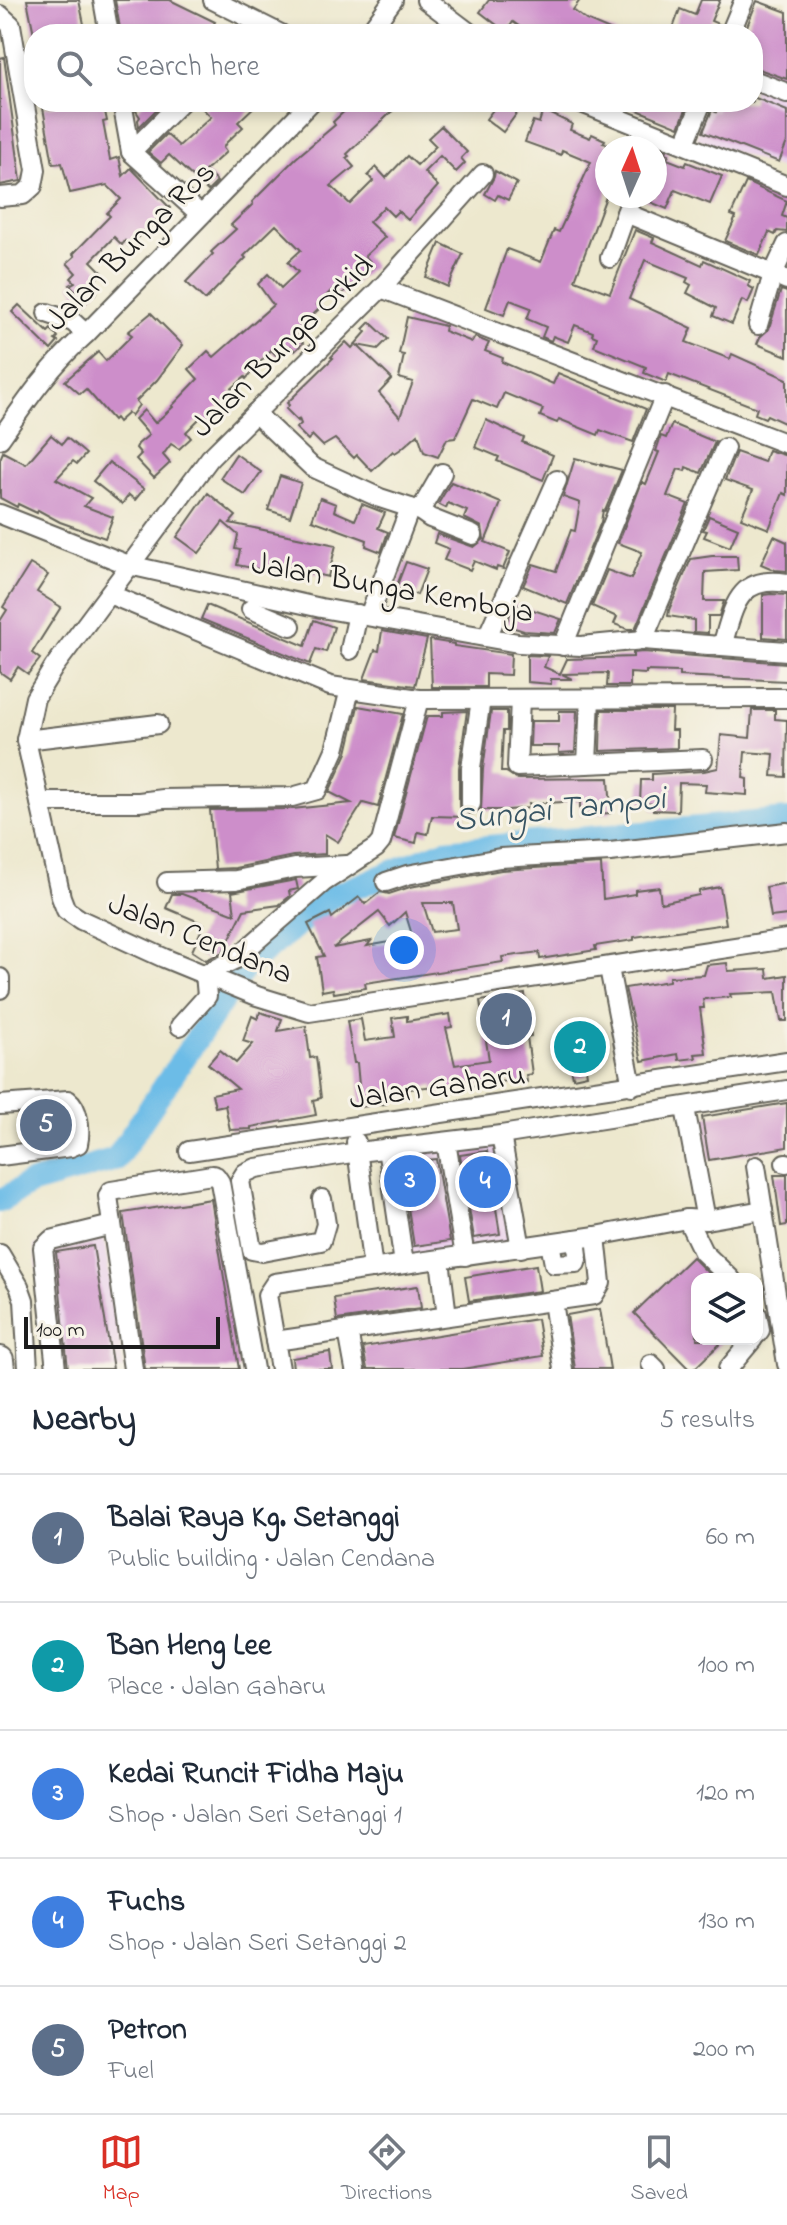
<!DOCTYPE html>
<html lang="en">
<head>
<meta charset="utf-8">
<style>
  :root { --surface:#fff; --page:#f2f2f3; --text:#1f2937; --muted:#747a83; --line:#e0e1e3; --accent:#d93025 }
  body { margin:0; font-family:"Indie Flower",sans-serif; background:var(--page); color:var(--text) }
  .controls { position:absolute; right:24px; bottom:24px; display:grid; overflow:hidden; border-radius:16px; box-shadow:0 4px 12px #0003 }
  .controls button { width:72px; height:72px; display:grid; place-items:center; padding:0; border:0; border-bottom:2px solid var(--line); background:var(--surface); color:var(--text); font:40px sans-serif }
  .compass { position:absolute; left:595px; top:136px; width:72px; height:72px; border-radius:50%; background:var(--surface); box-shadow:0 4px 12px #0003; rotate:3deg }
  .scale { position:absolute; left:24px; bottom:20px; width:196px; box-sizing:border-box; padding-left:8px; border:4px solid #1c1c1c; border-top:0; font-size:22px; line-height:28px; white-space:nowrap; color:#1c1c1c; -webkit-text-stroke:6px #f7f3e8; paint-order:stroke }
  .you { position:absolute; left:404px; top:950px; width:28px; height:28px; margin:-20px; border:6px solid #fff; border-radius:50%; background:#1a73e8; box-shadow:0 0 0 12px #1a73e833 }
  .badge { display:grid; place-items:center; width:52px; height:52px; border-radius:50%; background:var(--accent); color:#fff; font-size:26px; font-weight:700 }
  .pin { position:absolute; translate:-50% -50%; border:4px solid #fff; box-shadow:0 2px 8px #0006 }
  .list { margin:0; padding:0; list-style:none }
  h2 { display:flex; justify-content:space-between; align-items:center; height:104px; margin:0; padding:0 32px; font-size:34px }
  h2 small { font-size:26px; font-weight:400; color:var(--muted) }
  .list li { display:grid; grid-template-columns:52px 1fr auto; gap:24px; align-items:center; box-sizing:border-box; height:128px; padding:0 32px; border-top:2px solid var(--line) }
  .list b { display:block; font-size:30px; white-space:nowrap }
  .list p { margin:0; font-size:26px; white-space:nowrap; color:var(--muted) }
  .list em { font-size:26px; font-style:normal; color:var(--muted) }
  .icon { flex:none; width:44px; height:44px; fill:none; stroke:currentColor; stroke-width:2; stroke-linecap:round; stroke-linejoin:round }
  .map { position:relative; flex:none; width:787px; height:1369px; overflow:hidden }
  .search { position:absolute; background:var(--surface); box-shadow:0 4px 12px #0003; left:24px; right:24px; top:24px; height:88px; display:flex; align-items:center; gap:20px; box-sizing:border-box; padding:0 28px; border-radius:32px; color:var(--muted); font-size:30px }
  .sheet { height:744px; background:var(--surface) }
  nav { display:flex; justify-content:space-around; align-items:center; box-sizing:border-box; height:112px; border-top:2px solid var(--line); background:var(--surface); font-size:22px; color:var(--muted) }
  nav a { display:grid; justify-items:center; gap:4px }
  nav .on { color:var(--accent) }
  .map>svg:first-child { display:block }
  .built { fill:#ead1ec }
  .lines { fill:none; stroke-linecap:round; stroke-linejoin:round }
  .river { stroke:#6cbce7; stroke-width:24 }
  .building { fill:#cd8eca; fill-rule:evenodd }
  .minor-casing { stroke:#65635a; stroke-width:22 }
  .highway-casing { stroke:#65635a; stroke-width:30 }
  .minor { stroke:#fff; stroke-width:18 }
  .highway { stroke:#fff; stroke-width:26 }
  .labels { text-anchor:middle; stroke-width:6; stroke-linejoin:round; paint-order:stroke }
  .street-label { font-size:32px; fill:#1c1c1c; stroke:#f7f3e8 }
  .water-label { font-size:34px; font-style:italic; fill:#385463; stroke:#f7f3e8 }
</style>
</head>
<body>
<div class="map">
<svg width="787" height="1369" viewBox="0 0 787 1369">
  <rect width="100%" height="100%" fill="#f7f3e8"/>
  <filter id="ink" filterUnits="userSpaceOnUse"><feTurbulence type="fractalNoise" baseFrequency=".0125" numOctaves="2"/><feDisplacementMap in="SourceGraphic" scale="16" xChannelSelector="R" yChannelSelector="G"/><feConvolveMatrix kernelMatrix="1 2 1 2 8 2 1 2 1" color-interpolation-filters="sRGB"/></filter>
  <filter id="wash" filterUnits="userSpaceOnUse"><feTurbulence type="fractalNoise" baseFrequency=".006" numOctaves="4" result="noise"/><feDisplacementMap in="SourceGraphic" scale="32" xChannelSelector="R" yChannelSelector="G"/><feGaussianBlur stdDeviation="1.8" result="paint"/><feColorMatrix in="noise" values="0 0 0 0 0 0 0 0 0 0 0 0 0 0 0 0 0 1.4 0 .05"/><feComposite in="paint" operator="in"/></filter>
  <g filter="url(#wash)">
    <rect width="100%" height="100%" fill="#ede8ce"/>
    <g class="built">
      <polygon points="753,83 787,95 787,171 696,138 709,102 753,102"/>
      <polygon points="497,1140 515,1244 409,1259 393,1152"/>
      <polygon points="103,1233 124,1369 50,1369 34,1245"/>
    </g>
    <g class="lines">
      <polyline class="river" points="0,1201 29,1184 116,1159 244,968 331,897 445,851 787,820"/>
    </g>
    <g id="blocks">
      <g class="building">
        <polygon points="27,0 79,0 86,34 34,34"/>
        <polygon points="115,0 170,0 215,22 208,34 121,34"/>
        <polygon points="489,0 580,0 573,10 586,20 619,34 530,34 513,22 506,32 480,12"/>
        <polygon points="701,0 720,0 711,21 721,25 718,34 671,34 680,9 695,15"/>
        <polygon points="757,1 787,12 787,79 753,67 753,34 744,34"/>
        <polygon points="4,57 21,181 0,185 0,58"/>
        <polygon points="753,97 787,111 787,142 779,162 703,132 712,110 716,112 720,102 753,102"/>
        <polygon points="73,102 103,102 107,121 103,122 110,160 119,157 123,176 131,168 170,208 129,246 125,241 122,245 114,237 91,261 102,272 90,285 97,292 82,306 72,294 76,291 70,285 75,282 71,278 76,273 67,263 75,256 73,254 110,216 107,213 121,199 107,185 70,193 62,163 53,164 43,108"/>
        <polygon points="144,102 164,102 139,127 138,120 140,117 136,111"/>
        <polygon points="211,102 259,102 238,122 243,127 226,143 223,148 226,152 205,171 217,182 208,191 169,155 161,163 148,152 166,134 179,146 211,117 203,109"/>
        <polygon points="354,102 402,102 347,154 349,156 346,158 354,167 331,186 350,204 373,181 368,175 376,167 386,178 407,156 417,165 436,146 428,138 441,126 467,152 461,158 465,163 456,172 440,156 424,172 438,186 408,220 398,211 393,216 384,207 369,222 385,237 365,256 374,266 341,295 334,288 317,305 320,308 294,333 303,343 295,351 290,346 278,357 271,350 246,379 245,377 229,391 233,394 213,412 215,415 208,422 202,416 186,432 191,438 179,449 171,444 163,455 170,463 154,478 136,459 141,454 136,448 138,444 149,435 135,419 144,410 155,423 173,407 172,406 198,379 189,369 208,351 214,357 273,305 258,284 268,274 281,288 298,272 288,262 301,250 276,225 244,256 246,258 205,300 186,282 213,254 211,252 236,229 231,225 253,204 252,202 296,158 335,125 333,122"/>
        <polygon points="499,102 511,102 520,109 503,132 486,119"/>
        <polygon points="618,102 689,102 679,127"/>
        <polygon points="543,110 572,124 570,130 590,138 592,134 605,140 603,143 607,144 607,194 575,280 610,293 635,230 654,238 652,242 702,265 704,260 750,281 748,286 754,289 748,303 742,300 732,324 713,316 716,308 687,293 691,285 686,282 688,278 645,260 629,299 692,328 686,342 730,359 732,354 787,379 787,415 784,423 767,415 765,418 755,414 757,408 669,374 666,382 644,373 646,367 594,346 597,337 592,335 593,332 575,325 568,342 553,336 551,341 542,337 546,327 527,319 531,308 510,300 504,315 486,308 507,249 541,262 554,230 559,232 591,162 562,150 561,155 525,142 533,121 539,123"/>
        <polygon points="656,146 667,150 666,153 669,154 667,159 685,166 687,162 722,176 710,204 675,190 667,209 643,199 644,196 655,196"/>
        <polygon points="495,171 517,183 508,200 498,195 495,200 485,194 494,177"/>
        <polygon points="746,182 787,201 782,216 787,218 787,232 777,231 775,235 769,232 759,255 725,241 736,217 731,215"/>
        <polygon points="440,243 463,254 448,287 426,277"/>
        <polygon points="781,290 787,292 787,356 757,344 760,337 769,329"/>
        <polygon points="19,305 48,332 51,329 58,337 55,340 58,342 51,350 12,312"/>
        <polygon points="151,313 183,345 157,380 136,401 139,405 131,416 128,413 118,422 115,418 113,420 86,389 80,394 65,381 98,352 106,361 132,335 128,332"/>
        <polygon points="407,317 445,326 444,331 472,342 475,337 489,343 485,351 503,358 502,362 553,384 558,373 646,409 633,442 600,430 598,435 559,419 557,423 540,416 543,409 504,393 497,409 473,399 455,438 447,439 438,457 424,452 418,434 401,449 395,453 393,451 372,471 357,455 354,458 335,439 323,446 312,435 308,440 296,428 301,424 299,419 298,421 286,409 289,405 287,403 333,358 331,357 346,342 352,348 366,332 363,329 370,322 388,339 378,349 357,345 392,379 379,393 400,417 413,382 399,378 404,355 399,354"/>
        <polygon points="486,420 524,438 522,442 553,455 543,480 497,461 499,457 475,447"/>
        <polygon points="672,424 715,442 701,473 686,467 685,471 678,469 667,496 688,504 635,629 628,629 614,624 617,617 592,606 607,570 631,579 642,552 618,543 642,482 646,484 659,452 656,451 661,436 666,438"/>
        <polygon points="51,435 62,444 67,438 86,454 77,464 73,461 56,479 91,498 84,506 113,517 105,538 60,522 38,510 37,513 18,504 17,507 0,498 0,459 3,452 26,464"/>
        <polygon points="768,450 787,456 787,495 783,493 769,529 741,518 753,490 725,480 736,452 764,462"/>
        <polygon points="236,454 261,472 245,495 220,478"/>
        <polygon points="575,458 622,470 605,511 603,510 601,522 567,604 523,586 533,564 556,571 571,530 575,531 580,503 563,497"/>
        <polygon points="109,462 144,489 135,500 129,495 122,504 93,481"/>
        <polygon points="280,476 301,483 290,517 268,510"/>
        <polygon points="451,482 501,503 485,542 510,552 503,569 497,567 496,570 474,561 470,570 444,560 449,549 434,543 437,534 474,547 484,539 482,527 464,518 467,511 448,503 446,508 438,504"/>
        <polygon points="208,493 236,516 230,523 336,545 328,577 290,568 288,575 237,565 240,550 235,549 238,535 223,522 199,553 177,537"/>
        <polygon points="320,498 336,504 334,511 355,520 362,504 385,513 378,528 388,532 381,552 366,546 367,540 312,520"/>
        <polygon points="709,516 738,528 730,547 704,537 707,531 703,530"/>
        <polygon points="774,536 787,542 787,571 775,570 761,564"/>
        <polygon points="712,556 737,556 738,570 705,572 704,601 724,601 719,616 708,616 708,633 694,632 694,620 668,616 669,610 691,559"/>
        <polygon points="406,562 427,569 417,595 396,588"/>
        <polygon points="30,564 48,575 37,592 61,607 32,653 40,659 28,674 18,667 10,679 0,672 0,621 7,610 3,607"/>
        <polygon points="771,594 787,595 787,639 763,637 763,595"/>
        <polygon points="515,604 561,619 555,633 524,631 505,625"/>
        <polygon points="207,605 305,646 314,620 334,627 326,652 316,649 310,664 201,619"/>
        <polygon points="382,631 427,639 415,686 364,679 375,650 379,651"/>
        <polygon points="430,640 454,644 454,646 511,654 510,675 486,674 486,687 432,687"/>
        <polygon points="643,652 787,663 787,681 679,676 679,672 646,671 646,674 630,673 630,686 607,686 608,673 562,674 572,679 551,679 551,684 527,682 527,655 548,656 544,667 560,674 567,659 633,657 633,653"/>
        <polygon points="358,706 403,714 378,807 363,803 338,842 325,834 325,854 293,856 235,868 215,869 210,810 292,809 351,803 329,792 347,753"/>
        <polygon points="601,710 672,710 671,730 677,730 677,748 600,751"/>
        <polygon points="752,710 775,710 775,719 787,720 786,777 772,776 774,754 745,752 743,778 747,779 747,795 705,792 706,784 679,783 678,811 653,810 653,804 640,803 641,780 652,780 652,774 704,771 718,768 721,735 750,738"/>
        <polygon points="467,711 459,768 459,805 466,817 432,816 428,834 418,832 416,843 394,838 427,716 443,716 443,712"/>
        <polygon points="491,711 507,711 507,731 503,731 501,772 506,772 518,779 609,778 611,813 580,815 580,801 529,804 530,808 508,810 481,810 483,769"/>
        <polygon points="559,711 577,711 575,752 559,753 559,746 530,746 531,721 559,721"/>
        <path d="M601,864L603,899L635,894V890L659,887L661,903L699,895V891L720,887L726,924L634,937V940L595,946L596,950L565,955L540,959L539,952L502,957L503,962L365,983L366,988L334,993L333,989L322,991L317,957L324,956L308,924L330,913L332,918L359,897L365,904L380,892L389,894L410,887L501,870ZM423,903H453L457,929L432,932ZM379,912L390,926L405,912L413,938L367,946L371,941L333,948Z"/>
        <polygon points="296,880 298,889 289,891 290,896 279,905 244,910 223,952 206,960 192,951 204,924 166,908 172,894 182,894 235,914 232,892"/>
        <polygon points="787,883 787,915 771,917 766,887"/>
        <polygon points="727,963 728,971 767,969 768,978 787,975 787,1021 781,1021 776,992 730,994 731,997 703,999 704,1008 700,1008 706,1053 695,1054 696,1058 679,1060 678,1054 642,1061 625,988 669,981 669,977 704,975 707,965"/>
        <polygon points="525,994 531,1036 527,1037 532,1074 526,1075 527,1082 512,1085 512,1080 459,1088 459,1092 435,1095 434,1086 384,1092 386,1104 361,1107 357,1063 354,1063 347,1021 361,1019 365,1041 395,1037 392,1018 407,1016 407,1021 450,1014 452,1027 446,1028 455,1065 489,1060 480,1001"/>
        <polygon points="260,1012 282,1019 278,1031 306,1026 310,1058 316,1057 321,1098 313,1100 316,1115 251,1127 251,1129 230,1130 225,1105 215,1107 212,1094 238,1089 208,1064 220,1050 236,1063 253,1044 243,1041 252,1016 258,1019"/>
        <polygon points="590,1029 595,1061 585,1063 587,1075 573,1078 566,1034"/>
        <polygon points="787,1103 787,1147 709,1160 702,1117"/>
        <polygon points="63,1112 67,1135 22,1141 19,1116"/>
        <polygon points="487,1151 500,1234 474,1238 460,1155"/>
        <polygon points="436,1159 450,1241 414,1246 401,1163"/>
        <polygon points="774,1175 787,1175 787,1225 781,1226"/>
        <polygon points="211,1199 239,1369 145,1369 123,1213"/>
        <polygon points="93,1246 113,1369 68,1369 56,1252"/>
        <polygon points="692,1257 714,1279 697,1279 697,1339 725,1339 694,1369 689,1369 634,1313"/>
        <polygon points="536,1265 540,1291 469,1301 465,1277"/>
        <polygon points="418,1286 421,1308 337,1320 334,1298"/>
        <polygon points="600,1309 610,1369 575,1369 567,1315"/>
        <polygon points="537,1319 543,1356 462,1369 367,1369 363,1347"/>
        <polygon points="330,1352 332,1369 293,1369 292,1358"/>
      </g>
    </g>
  </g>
  <g filter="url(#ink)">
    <use href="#blocks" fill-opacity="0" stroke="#65635a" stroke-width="2"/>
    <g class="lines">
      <g class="minor-casing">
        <g id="minor">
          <polyline points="103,0 109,34"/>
          <polyline points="213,0 281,34"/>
          <polyline points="426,0 471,34"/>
          <polyline points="0,15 11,25 36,170 33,186 23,195 0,197"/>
          <polyline points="368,34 393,0"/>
          <polyline points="730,34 744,0"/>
          <polyline points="753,80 787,93"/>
          <polyline points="122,102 131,152 201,215"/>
          <polyline points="579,102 787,186"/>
          <polyline points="685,143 702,102"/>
          <polyline points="131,152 181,102"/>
          <polyline points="483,174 381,288 210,458 54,667 35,698 26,740 61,897 66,910 81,920 164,958 257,996 309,1012 787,939"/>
          <polyline points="626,213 773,274 758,325"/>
          <polyline points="787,244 773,274 787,280"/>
          <polyline points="610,258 632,196"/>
          <polyline points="381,288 787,444"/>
          <polyline points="47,313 73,322 86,334"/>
          <polyline points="255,413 312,467 380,498 420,511 442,473"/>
          <path d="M0,439C27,400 51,365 86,334L311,102"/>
          <polyline points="420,511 430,518 473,535"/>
          <polyline points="0,514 129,565 321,608 518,643 581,646 643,640 787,651"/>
          <polyline points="109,594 330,686 419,699 787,698"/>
          <polyline points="251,609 291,626"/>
          <polyline points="369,616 410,508"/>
          <polyline points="487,637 557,480"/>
          <polyline points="643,640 725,448"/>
          <polyline points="563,646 665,395"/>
          <path d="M722,646C734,607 737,575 787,583"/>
          <polyline points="350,650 358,614"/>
          <polyline points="520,699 517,767 703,759"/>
          <polyline points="26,740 158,724"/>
          <polyline points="587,763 590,699"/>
          <polyline points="40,802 139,802 163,799 292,797 317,790 335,750 350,689"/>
          <polyline points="471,804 471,768 481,699"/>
          <polyline points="167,882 236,880 295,868 346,865"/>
          <polyline points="386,882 407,875 500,858 610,852 787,832"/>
          <polyline points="609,968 632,1086"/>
          <polyline points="0,978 0,989"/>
          <polyline points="180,1026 207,996 205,974 234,960 324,882 376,848 381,842 419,699"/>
          <path d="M0,1105L68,1100C79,1108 81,1131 78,1144L71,1147L0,1156"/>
          <polyline points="685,1108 706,1220"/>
          <polyline points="501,1135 521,1248"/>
          <polyline points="356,1142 373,1269"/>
          <polyline points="446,1142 465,1256"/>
          <polyline points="387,1148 404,1264"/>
          <polyline points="189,1151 787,1061"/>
          <polyline points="785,1163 787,1163"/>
          <polyline points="756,1166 787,1364"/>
          <polyline points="322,1199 326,1224 321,1241 262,1252 252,1250 240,1181 245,1173 256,1168 358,1152 501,1135 787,1090"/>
          <polyline points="687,1219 703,1252 731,1279"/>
          <polyline points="550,1243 554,1264 576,1263 578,1255 576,1239"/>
          <polyline points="0,1254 19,1286 24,1300 28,1369"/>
          <polyline points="440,1260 447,1316"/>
          <polyline points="553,1301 563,1369"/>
          <polyline points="757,1314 760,1330 757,1334"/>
          <polyline points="348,1331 355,1369"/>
          <polyline points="275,1341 594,1295 601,1283 596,1236"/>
          <polyline points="651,1364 656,1369"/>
          <polyline points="56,1369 43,1248 51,1240 112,1225"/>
          <polyline points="133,1369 108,1196 111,1191 212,1175 216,1176 220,1182 254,1369"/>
          <polyline points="280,1369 267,1295 275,1283 596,1236 687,1219 706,1220 763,1210"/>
          <polyline points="728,1369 753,1339"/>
        </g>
      </g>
      <g class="highway-casing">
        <polyline id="highway" points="0,1360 1,1369"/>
      </g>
      <use href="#minor" class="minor"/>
      <use href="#highway" class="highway"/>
    </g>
  </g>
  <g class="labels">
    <g class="street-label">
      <text transform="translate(129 245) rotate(-45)" y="11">Jalan Bunga Ros</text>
      <text transform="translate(281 345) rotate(-45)" y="11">Jalan Bunga Orkid</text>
      <text transform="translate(393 586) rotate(10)" y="11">Jalan Bunga Kemboja</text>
      <text transform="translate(201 937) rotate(22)" y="11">Jalan Cendana</text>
      <text transform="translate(437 1085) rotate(-8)" y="11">Jalan Gaharu</text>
    </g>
    <g class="water-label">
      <text transform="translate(559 807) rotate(-6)" y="12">Sungai Tampoi</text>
    </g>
  </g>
</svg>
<div class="controls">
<button><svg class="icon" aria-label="layers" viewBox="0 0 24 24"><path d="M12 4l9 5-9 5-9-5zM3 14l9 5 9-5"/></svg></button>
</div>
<svg class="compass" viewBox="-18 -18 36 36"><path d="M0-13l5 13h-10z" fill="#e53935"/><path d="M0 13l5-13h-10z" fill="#747a83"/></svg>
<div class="scale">100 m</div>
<div class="you"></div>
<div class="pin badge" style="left:506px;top:1019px;background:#5c6f8a">1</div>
<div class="pin badge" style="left:580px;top:1047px;background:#0f9aa8">2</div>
<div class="pin badge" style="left:410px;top:1181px;background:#3f7fe0">3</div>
<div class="pin badge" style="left:485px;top:1182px;background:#3f7fe0">4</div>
<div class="pin badge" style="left:46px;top:1125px;background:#5c6f8a">5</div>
<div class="search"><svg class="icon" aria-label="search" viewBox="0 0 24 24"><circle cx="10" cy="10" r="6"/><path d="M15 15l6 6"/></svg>Search here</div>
</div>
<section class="sheet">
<h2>Nearby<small>5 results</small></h2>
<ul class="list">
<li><span class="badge" style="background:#5c6f8a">1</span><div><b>Balai Raya Kg. Setanggi</b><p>Public building · Jalan Cendana</p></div><em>60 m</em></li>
<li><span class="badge" style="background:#0f9aa8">2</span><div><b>Ban Heng Lee</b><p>Place · Jalan Gaharu</p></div><em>100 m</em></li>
<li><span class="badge" style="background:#3f7fe0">3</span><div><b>Kedai Runcit Fidha Maju</b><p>Shop · Jalan Seri Setanggi 1</p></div><em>120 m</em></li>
<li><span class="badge" style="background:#3f7fe0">4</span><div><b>Fuchs</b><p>Shop · Jalan Seri Setanggi 2</p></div><em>130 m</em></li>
<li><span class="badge" style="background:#5c6f8a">5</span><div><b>Petron</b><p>Fuel</p></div><em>200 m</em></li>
</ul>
</section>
<nav>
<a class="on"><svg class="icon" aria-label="map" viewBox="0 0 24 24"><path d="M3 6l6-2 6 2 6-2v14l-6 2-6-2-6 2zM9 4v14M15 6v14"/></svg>Map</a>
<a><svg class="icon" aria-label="directions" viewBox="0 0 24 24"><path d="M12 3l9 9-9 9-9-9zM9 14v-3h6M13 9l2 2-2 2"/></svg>Directions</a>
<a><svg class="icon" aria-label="saved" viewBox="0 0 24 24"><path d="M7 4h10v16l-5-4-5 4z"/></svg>Saved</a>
</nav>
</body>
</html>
